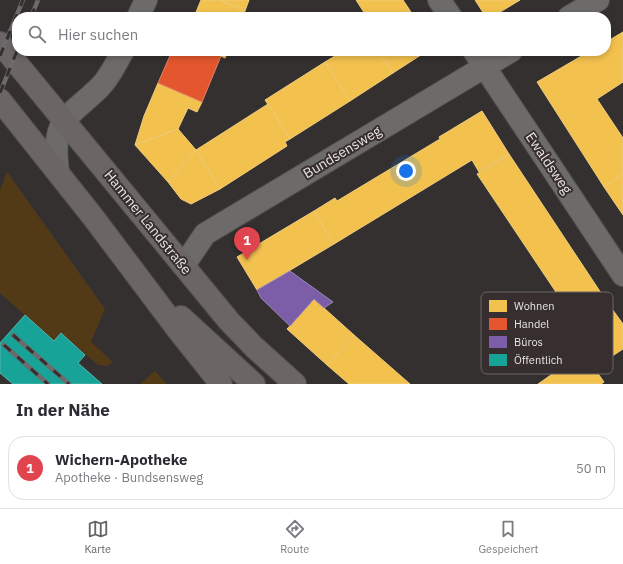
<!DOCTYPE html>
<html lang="de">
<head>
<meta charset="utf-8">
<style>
  :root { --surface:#fff; --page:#f2f2f3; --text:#2b2b33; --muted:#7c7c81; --line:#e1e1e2; --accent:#646267 }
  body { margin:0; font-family:"IBM Plex Sans",sans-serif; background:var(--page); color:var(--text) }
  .you { position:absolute; left:406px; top:171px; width:14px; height:14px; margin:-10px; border:3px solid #fff; border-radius:50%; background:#1a73e8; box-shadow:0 0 0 6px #1a73e833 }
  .badge { display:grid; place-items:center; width:26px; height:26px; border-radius:50%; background:var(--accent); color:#fff; font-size:13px; font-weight:700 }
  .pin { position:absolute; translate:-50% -33px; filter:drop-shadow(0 1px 2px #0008) }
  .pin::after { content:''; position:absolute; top:21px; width:14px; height:12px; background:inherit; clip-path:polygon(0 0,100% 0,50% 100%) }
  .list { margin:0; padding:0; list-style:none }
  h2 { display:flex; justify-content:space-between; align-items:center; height:52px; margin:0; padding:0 16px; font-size:17px }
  h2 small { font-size:13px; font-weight:400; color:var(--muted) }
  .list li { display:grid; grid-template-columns:26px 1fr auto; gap:12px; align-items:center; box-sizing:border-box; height:64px; margin:0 8px 8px; padding:0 8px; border:1px solid var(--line); border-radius:16px }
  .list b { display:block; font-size:15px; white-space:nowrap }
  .list p { margin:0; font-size:13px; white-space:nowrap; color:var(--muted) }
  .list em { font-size:13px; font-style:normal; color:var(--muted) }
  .icon { flex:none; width:22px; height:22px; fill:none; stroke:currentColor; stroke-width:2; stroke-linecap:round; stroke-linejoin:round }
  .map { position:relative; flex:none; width:623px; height:384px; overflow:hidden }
  .search { position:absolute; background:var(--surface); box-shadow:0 2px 6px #0003; left:12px; right:12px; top:12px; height:44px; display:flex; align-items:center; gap:10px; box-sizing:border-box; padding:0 14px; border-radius:16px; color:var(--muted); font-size:15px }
  .sheet { height:124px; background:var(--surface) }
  nav { display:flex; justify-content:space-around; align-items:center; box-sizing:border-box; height:56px; border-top:1px solid var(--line); background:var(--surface); font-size:11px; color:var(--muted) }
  nav a { display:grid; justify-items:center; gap:2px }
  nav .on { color:var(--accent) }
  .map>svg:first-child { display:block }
  .green { fill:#533a16 }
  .homes { fill:#f2c14e; stroke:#f0cc7c }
  .shops { fill:#e4572e; stroke:#e68265 }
  .offices { fill:#7b5ea7; stroke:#9c86ba }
  .public { fill:#17a398; stroke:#56b7af }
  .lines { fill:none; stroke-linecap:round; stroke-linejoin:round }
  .street-casing { stroke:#514e4e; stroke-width:24 }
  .secondary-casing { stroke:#514e4e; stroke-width:24 }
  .street { stroke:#6d6a6a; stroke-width:22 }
  .secondary { stroke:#6b6665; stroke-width:22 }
  .rail-casing { stroke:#6c6a6a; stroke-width:4.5 }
  .rail { stroke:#362e2f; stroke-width:3; stroke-dasharray:9; stroke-linecap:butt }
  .labels { text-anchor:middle; stroke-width:4; stroke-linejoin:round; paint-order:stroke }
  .street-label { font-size:14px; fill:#eae5e6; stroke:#362e2f }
  .key { fill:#362e2f; stroke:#6c6566; stroke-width:1 }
  .key-label { font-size:11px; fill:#eae5e6 }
</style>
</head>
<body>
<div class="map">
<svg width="623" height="384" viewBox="0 0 623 384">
  <rect width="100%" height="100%" fill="#343030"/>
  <g class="green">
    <polygon points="7,172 105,309 91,342 113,362 107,366 98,365 61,333 54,341 0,293 0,190"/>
    <polygon points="155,371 167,384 140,384"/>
  </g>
  <g class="homes">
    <polygon points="201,0 220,0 245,11 242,17 194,17"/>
    <polygon points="220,0 249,0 245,11"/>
    <polygon points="356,0 403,0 409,9 396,17 367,17"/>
    <polygon points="475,0 520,0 492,17 486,17"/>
    <polygon points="409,9 414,17 396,17"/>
    <polygon points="623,32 623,82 597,99 623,138 623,174 604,187 537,82 590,51 606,51 606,42"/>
    <polygon points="209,51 228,51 225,58"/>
    <polygon points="343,51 378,51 393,73 350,101 325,62"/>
    <polygon points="378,51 427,51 393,73"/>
    <polygon points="325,62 350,101 290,139 265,100"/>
    <polygon points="158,83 202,102 197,112 188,108 178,129 135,145 144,116"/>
    <polygon points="268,104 290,139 285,142 287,146 220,189 196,150"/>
    <polygon points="482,111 509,154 479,172 472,160 334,244 314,211 335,198 337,201 440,139 439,137"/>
    <polygon points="178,129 196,150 168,182 135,145"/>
    <polygon points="196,150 220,189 191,204 181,199 168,182"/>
    <polygon points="509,154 607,302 576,322 477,174"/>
    <polygon points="623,174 623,215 604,187"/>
    <polygon points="314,211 334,244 257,290 237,257"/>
    <polygon points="314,299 354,335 327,365 287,329"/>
    <polygon points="607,302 623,324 623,349 594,368 604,382 601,384 538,384 591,347 583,334 587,331 580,320"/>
    <polygon points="354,335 410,384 349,384 327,365"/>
  </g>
  <polygon class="shops" points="172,51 209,51 221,56 202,102 158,83"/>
  <polygon class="offices" points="290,271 333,302 324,308 314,299 290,326 261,298 257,290"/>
  <polygon class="public" points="25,315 54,341 61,333 85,355 78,363 102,384 13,384 0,373 0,343"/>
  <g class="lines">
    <g class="street-casing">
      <g id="street">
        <polyline points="439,0 451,17"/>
        <polyline points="138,17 146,0"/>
        <polyline points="569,17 598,0"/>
        <polyline points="474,51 623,275"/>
        <path d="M58,172C51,119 66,120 100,87C110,77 116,63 123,51"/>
        <polyline points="184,265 205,234 511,51"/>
      </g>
    </g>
    <g class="secondary-casing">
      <g id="secondary">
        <polyline points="0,43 229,321 254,347 295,384"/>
        <polyline points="0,100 93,217 178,330 221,384"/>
        <polyline points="181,317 254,384"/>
      </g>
    </g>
    <use href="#street" class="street"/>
    <use href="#secondary" class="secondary"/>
    <g class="rail-casing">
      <g id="rail">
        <polyline points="31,17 38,0"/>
        <polyline points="0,56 23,0"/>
        <polyline points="0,93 17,51"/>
        <polyline points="13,335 69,384"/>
        <polyline points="4,345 48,384"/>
      </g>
    </g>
    <use href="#rail" class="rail"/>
  </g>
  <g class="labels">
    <g class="street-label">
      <text transform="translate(342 152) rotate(-31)" y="5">Bundsensweg</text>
      <text transform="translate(549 163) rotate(56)" y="5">Ewaldsweg</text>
      <text transform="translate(148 222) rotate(51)" y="5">Hammer Landstraße</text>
    </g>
  </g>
  <rect x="481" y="292" width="132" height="82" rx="6" class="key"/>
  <rect x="489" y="300" width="18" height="12" fill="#f2c14e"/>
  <rect x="489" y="318" width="18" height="12" fill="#e4572e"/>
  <rect x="489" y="336" width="18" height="12" fill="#7b5ea7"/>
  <rect x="489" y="354" width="18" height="12" fill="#17a398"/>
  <g class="key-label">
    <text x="514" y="310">Wohnen</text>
    <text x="514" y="328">Handel</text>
    <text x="514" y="346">Büros</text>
    <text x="514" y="364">Öffentlich</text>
  </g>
</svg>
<div class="you"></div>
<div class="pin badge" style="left:247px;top:260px;background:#e0444e">1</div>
<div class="search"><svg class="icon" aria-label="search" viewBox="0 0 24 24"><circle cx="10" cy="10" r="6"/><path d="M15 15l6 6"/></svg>Hier suchen</div>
</div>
<section class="sheet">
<h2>In der Nähe<small></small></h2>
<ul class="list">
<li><span class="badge" style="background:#e0444e">1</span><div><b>Wichern-Apotheke</b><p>Apotheke · Bundsensweg</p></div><em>50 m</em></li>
</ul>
</section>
<nav>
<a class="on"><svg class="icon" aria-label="map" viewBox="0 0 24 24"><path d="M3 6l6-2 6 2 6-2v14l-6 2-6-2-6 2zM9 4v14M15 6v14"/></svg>Karte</a>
<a><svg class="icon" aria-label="directions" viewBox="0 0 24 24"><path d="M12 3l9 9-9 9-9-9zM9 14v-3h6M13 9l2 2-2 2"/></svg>Route</a>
<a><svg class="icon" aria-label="saved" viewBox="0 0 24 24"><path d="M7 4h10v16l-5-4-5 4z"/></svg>Gespeichert</a>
</nav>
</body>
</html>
